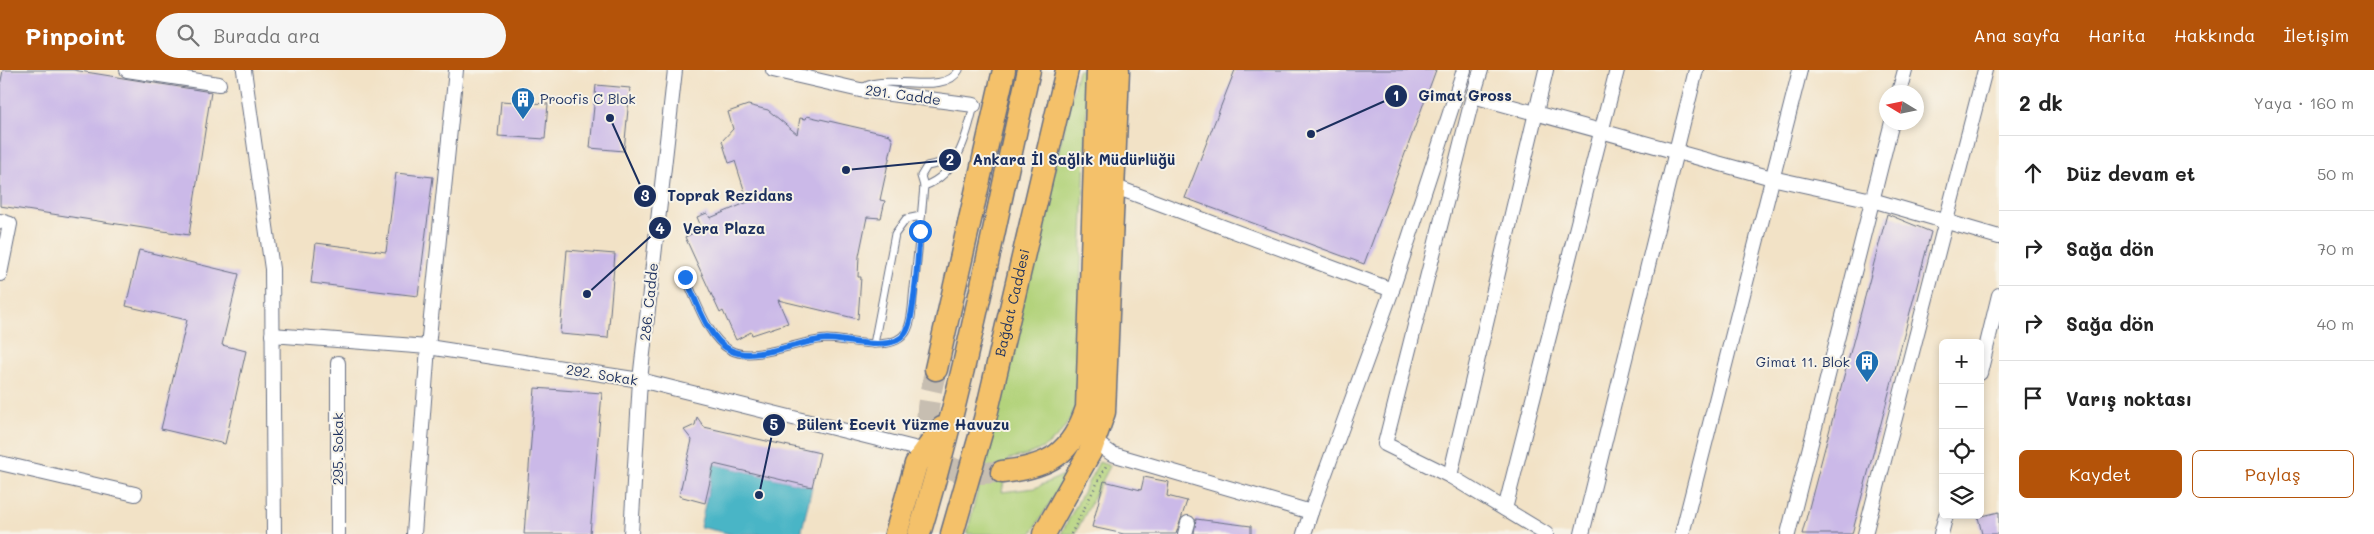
<!DOCTYPE html>
<html lang="tr">
<head>
<meta charset="utf-8">
<style>
  :root { --surface:#fff; --page:#f6f6f6; --text:#222; --muted:#767676; --line:#e0e0e0; --accent:#b45309 }
  body { margin:0; font-family:Mali,sans-serif; background:var(--page); color:var(--text) }
  .controls { position:absolute; right:15px; bottom:15px; display:grid; overflow:hidden; border-radius:8px; box-shadow:0 2px 8px #0003 }
  .controls button { width:45px; height:45px; display:grid; place-items:center; padding:0; border:0; border-bottom:1px solid var(--line); background:var(--surface); color:var(--text); font:25px sans-serif }
  .compass { position:absolute; left:1879px; top:15px; width:45px; height:45px; border-radius:50%; background:var(--surface); box-shadow:0 2px 8px #0003; rotate:280deg }
  .stop { position:absolute; width:15px; height:15px; margin:-11px; border:4px solid #1a73e8; border-radius:50%; background:#fff }
  .stop.end { background:#1a73e8; border-color:#fff; box-shadow:0 1px 5px #0008 }
  .list { margin:0; padding:0; list-style:none }
  h2 { display:flex; justify-content:space-between; align-items:center; height:65px; margin:0; padding:0 20px; font-size:21px }
  h2 small { font-size:16px; font-weight:400; color:var(--muted) }
  .list li { display:grid; grid-template-columns:32px 1fr auto; gap:15px; align-items:center; box-sizing:border-box; height:75px; padding:0 20px; border-top:1px solid var(--line) }
  .list b { display:block; font-size:19px; white-space:nowrap }
  .list em { font-size:16px; font-style:normal; color:var(--muted) }
  .actions { display:flex; gap:10px; padding:15px 20px }
  .actions a { flex:1; padding:11px 0; border:1px solid var(--accent); border-radius:8px; text-align:center; font-size:18px; color:var(--accent) }
  .actions .main { background:var(--accent); color:#fff }
  .icon { flex:none; width:28px; height:28px; fill:none; stroke:currentColor; stroke-width:2; stroke-linecap:round; stroke-linejoin:round }
  .map { position:relative; flex:none; width:1999px; height:464px; overflow:hidden }
  header { display:flex; align-items:center; gap:30px; box-sizing:border-box; height:70px; padding:0 25px; background:var(--accent); color:#fff }
  header strong { font-size:24px }
  nav { display:flex; gap:28px; margin-inline-start:auto; font-size:18px }
  .search { width:350px; height:45px; background:var(--page); display:flex; align-items:center; gap:12px; box-sizing:border-box; padding:0 18px; border-radius:28px; color:var(--muted); font-size:19px }
  main { display:flex }
  aside { flex:1; background:var(--surface) }
  .map>svg:first-child { display:block }
  .green { fill:#b3d37b; stroke:#67816c }
  .water { fill:#49b5c6; stroke:#327292 }
  .building { fill:#cbb9e8 }
  .lines { fill:none; stroke-linecap:round; stroke-linejoin:round }
  .primary-tunnel { stroke:#c7beb1; stroke-width:22; stroke-dasharray:22 11; stroke-linecap:butt }
  .service-casing { stroke:#666e82; stroke-width:9 }
  .minor-casing { stroke:#666e82; stroke-width:16 }
  .primary-casing { stroke:#666e82; stroke-width:25 }
  .path { stroke:#666e82; stroke-width:2.5; stroke-dasharray:1 4; stroke-linecap:butt }
  .service { stroke:#fff; stroke-width:7 }
  .minor { stroke:#fff; stroke-width:14 }
  .primary { stroke:#f4c16b; stroke-width:22 }
  .route { stroke:#1a73e8; stroke-width:6 }
  .labels { text-anchor:middle; stroke-width:4; stroke-linejoin:round; paint-order:stroke }
  .street-label { font-size:14px; fill:#1b2f5e; stroke:#f7f3e8 }
  .poi-label { font-size:14px; fill:#1b2f5e; stroke:#f7f3e8; text-anchor:start }
  .leader { fill:none; stroke:#1b2f5e; stroke-width:2 }
  .callout-dot { fill:#1b2f5e; stroke:#f7f3e8; stroke-width:2 }
  .mark-label { font-size:15px; text-anchor:middle; font-weight:bold; fill:#fff }
  .callout-label { font-size:15px; text-anchor:middle; font-weight:bold; fill:#1b2f5e; stroke:#f7f3e8; stroke-width:4; stroke-linejoin:round; paint-order:stroke }
</style>
</head>
<body>
<header>
<strong>Pinpoint</strong>
<div class="search"><svg class="icon" aria-label="search" viewBox="0 0 24 24"><circle cx="10" cy="10" r="6"/><path d="M15 15l6 6"/></svg>Burada ara</div>
<nav><a>Ana sayfa</a><a>Harita</a><a>Hakkında</a><a>İletişim</a></nav>
</header>
<main>
<div class="map">
<svg width="1999" height="464" viewBox="0 0 1999 464">
  <rect width="100%" height="100%" fill="#f7f3e8"/>
  <filter id="ink" filterUnits="userSpaceOnUse"><feTurbulence type="fractalNoise" baseFrequency=".02" numOctaves="2"/><feDisplacementMap in="SourceGraphic" scale="10" xChannelSelector="R" yChannelSelector="G"/><feConvolveMatrix kernelMatrix="1 2 1 2 8 2 1 2 1" color-interpolation-filters="sRGB"/></filter>
  <filter id="wash" filterUnits="userSpaceOnUse"><feTurbulence type="fractalNoise" baseFrequency=".0096" numOctaves="4" result="noise"/><feDisplacementMap in="SourceGraphic" scale="20" xChannelSelector="R" yChannelSelector="G"/><feGaussianBlur stdDeviation="1.12" result="paint"/><feColorMatrix in="noise" values="0 0 0 0 0 0 0 0 0 0 0 0 0 0 0 0 0 1.4 0 .05"/><feComposite in="paint" operator="in"/></filter>
  <g filter="url(#wash)">
    <rect width="100%" height="100%" fill="#f2e2c6"/>
    <g class="green">
      <path d="M1078,0H1088L1076,336C1062,369 1045,383 1008,389L1002,422L1035,418L1068,403L1031,464H967Z"/>
      <polygon points="1099,392 1110,396 1075,464 1061,464"/>
    </g>
    <polygon class="water" points="714,394 812,417 801,464 731,464 700,457"/>
    <g id="blocks">
      <g class="building">
        <polygon points="3,0 73,0 211,22 189,165 0,136 0,16"/>
        <polygon points="1235,0 1436,0 1364,194 1185,128"/>
        <polygon points="596,15 630,18 624,81 590,78"/>
        <polygon points="501,31 548,34 545,69 498,66"/>
        <polygon points="748,35 768,40 797,64 800,48 806,49 807,46 890,65 893,71 880,130 885,131 881,148 867,147 859,186 858,207 861,207 858,249 778,230 788,253 752,265 751,262 736,270 723,241 720,243 685,167 702,159 697,147 707,143 710,148 748,132 735,91 729,93 722,71 733,59 728,42"/>
        <polygon points="396,103 433,107 418,226 311,213 316,173 386,182"/>
        <polygon points="1887,144 1931,162 1852,464 1802,464"/>
        <polygon points="139,180 239,204 222,275 246,281 225,374 161,359 187,250 126,236"/>
        <polygon points="567,180 615,184 608,268 560,264"/>
        <polygon points="535,318 602,323 590,464 524,464"/>
        <polygon points="697,347 704,357 820,383 812,417 714,394 705,433 679,426 692,370 684,360 695,355"/>
        <polygon points="1144,407 1169,412 1167,426 1187,431 1176,464 1124,464 1092,457 1104,411 1141,420"/>
        <polygon points="1999,442 1999,464 1982,464 1978,447"/>
        <polygon points="1196,449 1251,456 1251,464 1194,464"/>
      </g>
    </g>
  </g>
  <g filter="url(#ink)">
    <use href="#blocks" fill-opacity="0" stroke="#666e82" stroke-width="1"/>
    <g class="lines">
      <path class="primary-tunnel" d="M936,299C929,328 921,355 936,382C940,390 947,397 956,400C969,405 988,402 1002,402"/>
      <g class="service-casing">
        <g id="service">
          <path d="M860,20C882,0 944,28 959,0"/>
          <path d="M924,116C957,105 967,66 974,35"/>
          <path d="M685,207C697,231 707,267 730,280C754,293 800,270 827,269C848,269 892,284 906,262C913,251 912,231 914,218C918,184 921,150 924,116L921,106L927,96L941,93L951,94"/>
          <polyline points="874,274 895,164 906,149 921,146"/>
        </g>
      </g>
      <g class="minor-casing">
        <g id="minor">
          <polyline points="127,0 219,14"/>
          <polyline points="244,0 272,199 274,464"/>
          <polyline points="773,0 860,20 974,35"/>
          <polyline points="1481,0 1473,26 1772,108 1872,130 1999,167"/>
          <polyline points="1899,22 1905,0"/>
          <polyline points="1473,26 1385,374 1450,406 1546,464"/>
          <polyline points="1113,116 1392,220 1311,442"/>
          <polyline points="0,151 10,154 0,204"/>
          <polyline points="1392,220 1464,0"/>
          <polyline points="272,265 428,277 640,310 926,381"/>
          <polyline points="338,293 338,464"/>
          <polyline points="1980,303 1999,225"/>
          <polyline points="1094,371 1112,384 1311,442 1304,464"/>
          <polyline points="0,393 135,424"/>
          <polyline points="1450,406 1546,0"/>
          <polyline points="1505,439 1617,0"/>
          <polyline points="414,464 428,277 456,0"/>
          <polyline points="631,464 640,310 675,0"/>
          <polyline points="1185,464 1188,453"/>
          <polyline points="1582,464 1696,0"/>
          <polyline points="1682,464 1800,0"/>
          <polyline points="1788,464 1892,52"/>
          <polyline points="1865,464 1985,0"/>
          <polyline points="1941,464 1946,445"/>
        </g>
      </g>
      <g class="primary-casing">
        <g id="primary">
          <polyline points="936,299 1004,0"/>
          <path d="M1002,402C1049,397 1072,384 1087,338L1098,0"/>
          <polyline points="896,464 916,394 942,358"/>
          <path d="M919,464C965,312 994,155 1029,0"/>
          <path id="s1" d="M952,464L985,349L1067,0"/>
          <polyline points="1044,464 1090,382 1104,342 1118,0"/>
        </g>
      </g>
      <polyline class="path" points="1071,464 1106,396"/>
      <use href="#service" class="service"/>
      <use href="#minor" class="minor"/>
      <use href="#primary" class="primary"/>
    </g>
  </g>
  <g class="lines" filter="url(#ink)">
    <path class="route" d="M685,207C697,231 707,268 730,280C754,293 800,270 827,269C848,269 893,284 906,262C915,247 918,182 920,161"/>
  </g>
  <defs>
    <g id="building-pin" transform="scale(1.25)"><path d="M0 17L-7.5 6A9.5 9.5 0 1 1 7.5 6Z" fill="#1f6fb2" stroke="#f7f3e8"/><path d="M-4-6H4V6H1V3H-1V6H-4ZM-2.5-4.3h1.7v1.8h-1.7ZM.8-4.3h1.7v1.8H.8ZM-2.5-1h1.7V.8h-1.7ZM.8-1h1.7V.8H.8Z" fill="#fff"/></g>
  </defs>
  <g fill-rule="evenodd">
    <use href="#building-pin" x="523" y="29"/>
    <use href="#building-pin" x="1867" y="292"/>
  </g>
  <g class="labels">
    <g class="street-label">
      <text transform="translate(903 25) rotate(8)" y="5">291. Cadde</text>
      <text transform="translate(649 232) rotate(-84)" y="5">286. Cadde</text>
      <text dy="5" stroke="none"><textPath href="#s1" startOffset="239">Bağdat Caddesi</textPath></text>
      <text transform="translate(602 305) rotate(9)" y="5">292. Sokak</text>
      <text transform="translate(338 379) rotate(-90)" y="5">295. Sokak</text>
    </g>
    <g class="poi-label">
      <text x="540" y="34">Proofis C Blok</text>
      <text x="1850" y="297" text-anchor="end">Gimat 11. Blok</text>
    </g>
  </g>
  <path class="leader" d="M1311 64L1396 26M846 100L950 90M610 48L645 126M587 224L660 158M759 425L774 355"/>
  <g class="callout-dot">
    <circle cx="1311" cy="64" r="5"/>
    <circle cx="846" cy="100" r="5"/>
    <circle cx="610" cy="48" r="5"/>
    <circle cx="587" cy="224" r="5"/>
    <circle cx="759" cy="425" r="5"/>
    <circle cx="1396" cy="26" r="12"/>
    <circle cx="950" cy="90" r="12"/>
    <circle cx="645" cy="126" r="12"/>
    <circle cx="660" cy="158" r="12"/>
    <circle cx="774" cy="355" r="12"/>
  </g>
  <g class="mark-label">
    <text x="1396" y="31">1</text>
    <text x="950" y="95">2</text>
    <text x="645" y="131">3</text>
    <text x="660" y="164">4</text>
    <text x="774" y="360">5</text>
  </g>
  <g class="callout-label">
    <text x="1465" y="31">Gimat Gross</text>
    <text x="1074" y="95">Ankara İl Sağlık Müdürlüğü</text>
    <text x="730" y="131">Toprak Rezidans</text>
    <text x="724" y="164">Vera Plaza</text>
    <text x="903" y="360">Bülent Ecevit Yüzme Havuzu</text>
  </g>
</svg>
<div class="controls">
<button>+</button>
<button>−</button>
<button><svg class="icon" aria-label="locate" viewBox="0 0 24 24"><circle cx="12" cy="12" r="6"/><path d="M12 2v4M12 18v4M2 12h4M18 12h4"/></svg></button>
<button><svg class="icon" aria-label="layers" viewBox="0 0 24 24"><path d="M12 4l9 5-9 5-9-5zM3 14l9 5 9-5"/></svg></button>
</div>
<svg class="compass" viewBox="-18 -18 36 36"><path d="M0-13l5 13h-10z" fill="#e53935"/><path d="M0 13l5-13h-10z" fill="#767676"/></svg>
<div class="stop" style="left:920px;top:161px"></div>
<div class="stop end" style="left:685px;top:207px"></div>
</div>
<aside>
<h2>2 dk<small>Yaya · 160 m</small></h2>
<ul class="list">
<li><svg class="icon" aria-label="ahead" viewBox="0 0 24 24"><path d="M12 20V5M6 11l6-6 6 6"/></svg><div><b>Düz devam et</b></div><em>50 m</em></li>
<li><svg class="icon" aria-label="right" viewBox="0 0 24 24"><path d="M7 20v-9h11M14 6l5 5-5 5"/></svg><div><b>Sağa dön</b></div><em>70 m</em></li>
<li><svg class="icon" aria-label="right" viewBox="0 0 24 24"><path d="M7 20v-9h11M14 6l5 5-5 5"/></svg><div><b>Sağa dön</b></div><em>40 m</em></li>
<li><svg class="icon" aria-label="arrive" viewBox="0 0 24 24"><path d="M6 21V4h12l-3 4 3 4H6"/></svg><div><b>Varış noktası</b></div></li>
</ul>
<div class="actions"><a class="main">Kaydet</a><a>Paylaş</a></div>
</aside>
</main>
</body>
</html>
